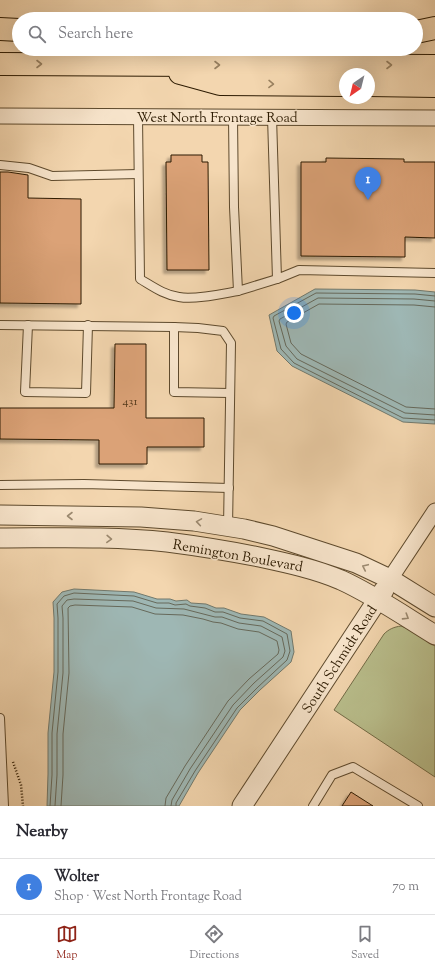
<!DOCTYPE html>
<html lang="en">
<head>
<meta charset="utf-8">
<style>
  :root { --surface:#fff; --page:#f7f7f7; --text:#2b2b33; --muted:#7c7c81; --line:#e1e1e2; --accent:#8f2418 }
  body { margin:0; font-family:"Sorts Mill Goudy",serif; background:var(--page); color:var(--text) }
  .compass { position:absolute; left:339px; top:68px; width:36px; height:36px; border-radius:50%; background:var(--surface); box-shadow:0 4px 16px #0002; rotate:215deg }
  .you { position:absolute; left:294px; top:313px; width:14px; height:14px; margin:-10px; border:3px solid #fff; border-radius:50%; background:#1a73e8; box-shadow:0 0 0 6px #1a73e833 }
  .badge { display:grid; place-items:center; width:26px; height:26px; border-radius:50%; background:var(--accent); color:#fff; font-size:13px; font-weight:700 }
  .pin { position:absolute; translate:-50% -33px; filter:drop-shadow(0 1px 2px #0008) }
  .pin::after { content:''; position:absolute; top:21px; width:14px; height:12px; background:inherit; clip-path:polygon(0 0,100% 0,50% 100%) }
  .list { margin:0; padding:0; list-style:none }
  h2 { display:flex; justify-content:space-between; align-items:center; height:52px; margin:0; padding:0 16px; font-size:17px }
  h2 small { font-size:13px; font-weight:400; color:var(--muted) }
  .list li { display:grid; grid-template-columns:26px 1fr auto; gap:12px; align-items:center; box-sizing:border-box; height:56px; padding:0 16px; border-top:1px solid var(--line) }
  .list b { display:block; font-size:15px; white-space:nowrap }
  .list p { margin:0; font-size:13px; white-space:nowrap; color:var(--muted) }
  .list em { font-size:13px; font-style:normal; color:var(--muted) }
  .icon { flex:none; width:22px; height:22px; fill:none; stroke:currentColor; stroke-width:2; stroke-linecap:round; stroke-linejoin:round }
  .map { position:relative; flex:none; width:435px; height:806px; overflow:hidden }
  .search { position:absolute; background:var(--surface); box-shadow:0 4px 16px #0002; left:12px; right:12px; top:12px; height:44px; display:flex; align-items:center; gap:10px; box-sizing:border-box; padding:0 14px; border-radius:22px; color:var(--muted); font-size:15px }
  .sheet { height:108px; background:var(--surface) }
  nav { display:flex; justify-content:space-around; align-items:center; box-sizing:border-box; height:56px; border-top:1px solid var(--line); background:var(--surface); font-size:11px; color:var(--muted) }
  nav a { display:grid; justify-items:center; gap:2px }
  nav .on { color:var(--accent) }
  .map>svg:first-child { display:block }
  .green { fill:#b9be8c; stroke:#736c47 }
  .water { fill:#9eb7b4; stroke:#71796d }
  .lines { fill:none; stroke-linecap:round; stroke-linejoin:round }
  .shore { stroke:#66695b; stroke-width:1 }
  .building { fill:#dba277; stroke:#2d1b02; filter:url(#shadow) }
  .service-casing { stroke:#5e4a2d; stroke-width:10 }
  .minor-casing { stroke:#5e4a2d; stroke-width:17 }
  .tertiary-casing { stroke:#5e4a2d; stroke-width:21 }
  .motorway-casing { stroke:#2d1b02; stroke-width:24 }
  .path { stroke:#2d1b02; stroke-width:2.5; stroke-dasharray:1 2; stroke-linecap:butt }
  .service { stroke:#f7e4cb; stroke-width:8 }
  .minor { stroke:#f7e4cb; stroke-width:15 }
  .tertiary { stroke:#f7e4cb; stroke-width:19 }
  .motorway { stroke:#f3d6af; stroke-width:22 }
  .oneway { stroke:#9a8261 }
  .oneway2 { stroke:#9c8a71 }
  .labels { text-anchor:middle; stroke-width:3; stroke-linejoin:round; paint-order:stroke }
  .number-label { font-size:12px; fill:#583d1f }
  .street-label { font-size:14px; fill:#2d1b02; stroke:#f7e4cb }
</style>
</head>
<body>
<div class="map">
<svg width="435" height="806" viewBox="0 0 435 806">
  <defs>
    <filter id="shadow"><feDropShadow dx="-3.5" dy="3.5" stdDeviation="1" flood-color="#0004"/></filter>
  </defs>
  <rect width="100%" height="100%" fill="#f3d6af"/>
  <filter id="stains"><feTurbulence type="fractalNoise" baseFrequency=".005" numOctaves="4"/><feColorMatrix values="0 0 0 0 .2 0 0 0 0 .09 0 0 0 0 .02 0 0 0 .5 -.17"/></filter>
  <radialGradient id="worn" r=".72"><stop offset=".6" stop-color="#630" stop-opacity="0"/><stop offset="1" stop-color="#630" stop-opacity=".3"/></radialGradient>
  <path class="green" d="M401,626L409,629L435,646V777L334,710L384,634C389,629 394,627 401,626Z"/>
  <g class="water">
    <polygon points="315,289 415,290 435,292 435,424 403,422 292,366 277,351 269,315"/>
    <polygon points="74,589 134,592 157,599 170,599 176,601 187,600 191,603 206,604 216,608 224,608 241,614 264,617 291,631 294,652 291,662 260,690 240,710 198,773 179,806 47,806 48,774 48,733 54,672 54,618 53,602 62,592"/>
  </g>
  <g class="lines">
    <g class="shore">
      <polyline points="435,296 415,294 316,293 274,316 273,318 281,349 294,363 403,418 435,420"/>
      <polyline points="435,301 414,299 318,298 280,319 279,321 286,346 297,359 405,413 435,415"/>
      <polyline points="435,307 414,305 319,304 287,322 286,324 291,343 301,354 406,407 435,409"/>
      <polyline points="50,806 52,775 52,733 58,672 58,618 57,604 64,596 74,593 134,596 157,603 169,603 175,605 186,604 190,606 205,608 215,612 223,612 240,618 263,621 287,634 290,651 287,660 258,687 237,708 195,771 176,803 176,806"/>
      <polyline points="55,806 57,775 57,734 63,673 63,618 62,606 67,600 74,599 133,601 156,608 184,609 215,617 222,617 239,623 261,626 282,637 285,651 283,657 254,683 233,705 190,769 172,800 171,806"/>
      <polyline points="61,806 63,775 63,734 69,673 68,608 70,606 75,605 132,607 155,614 183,615 203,619 213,622 221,623 238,629 259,632 277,641 279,650 278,654 249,679 228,701 185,766 166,798 165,806"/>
    </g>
  </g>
  <g class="building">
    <polygon points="171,155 202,155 202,162 208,162 209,270 167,270 166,162 171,162"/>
    <polygon points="326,158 404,159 404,162 435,162 435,238 405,237 405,257 301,256 301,162 326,162"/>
    <polygon points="0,172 8,172 28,175 28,198 81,199 81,304 0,303"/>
    <polygon points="115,344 146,344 146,418 204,418 204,447 147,447 147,464 99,464 99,440 0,439 0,408 114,408"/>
    <polygon points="351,792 373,806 342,806"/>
  </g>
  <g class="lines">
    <g class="service-casing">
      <g id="service">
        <path d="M138,117L140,279C152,286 164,295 179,297C195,300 221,294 238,291"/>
        <polyline points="233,117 234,207 238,291 277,279"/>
        <polyline points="272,117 277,279 299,270 435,273"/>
        <polyline points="0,165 29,168 52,176 138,174"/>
        <polyline points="0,325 174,327 198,328 223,331 231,343 228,527"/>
        <polyline points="28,325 25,392 86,393 88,325"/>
        <polyline points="174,327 174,392 230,393"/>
        <polyline points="0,485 84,484 229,488"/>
        <polyline points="0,718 4,806"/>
        <polyline points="313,806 332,775 353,767 418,806"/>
      </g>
    </g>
    <g class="minor-casing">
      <g id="minor">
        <polyline points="0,116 435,118"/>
        <polyline points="390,579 435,511"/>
      </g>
    </g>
    <g class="tertiary-casing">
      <g id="tertiary">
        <polyline points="0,515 141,517 194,521 244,529 273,536 356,563 390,579 435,607"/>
        <path d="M0,538C55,538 112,536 167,542C198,546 229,551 259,557C287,563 315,569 341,580C374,595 404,616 435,635"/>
        <polyline points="242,806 384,590"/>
      </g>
    </g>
    <g class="motorway-casing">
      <g id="motorway">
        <polyline points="0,29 19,30"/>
        <polyline points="416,32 435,28"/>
        <polyline points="0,64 435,66"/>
        <polyline points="180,73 220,84 345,85"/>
        <polyline points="369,85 435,86"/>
      </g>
    </g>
    <polyline class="path" points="13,762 21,785 23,806"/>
    <use href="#service" class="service"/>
    <use href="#minor" class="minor"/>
    <use href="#tertiary" class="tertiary"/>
    <use href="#motorway" class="motorway"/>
  </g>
  <defs><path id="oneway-chevron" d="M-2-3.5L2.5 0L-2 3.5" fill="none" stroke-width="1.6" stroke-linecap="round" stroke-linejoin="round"/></defs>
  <g class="oneway">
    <use href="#oneway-chevron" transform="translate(39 64)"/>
    <use href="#oneway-chevron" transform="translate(217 65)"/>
    <use href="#oneway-chevron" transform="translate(389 65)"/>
    <use href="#oneway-chevron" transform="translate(271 84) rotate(1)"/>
  </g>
  <g class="oneway2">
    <use href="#oneway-chevron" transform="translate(70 516) rotate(-180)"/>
    <use href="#oneway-chevron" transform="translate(199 522) rotate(-171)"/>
    <use href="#oneway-chevron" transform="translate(109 539) rotate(2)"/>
    <use href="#oneway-chevron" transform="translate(365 567) rotate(-155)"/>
    <use href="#oneway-chevron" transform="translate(406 617) rotate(32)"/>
  </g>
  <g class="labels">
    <g class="number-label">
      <text x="130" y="405">431</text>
    </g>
    <g class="street-label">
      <text x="217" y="122">West North Frontage Road</text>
      <text transform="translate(238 555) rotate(10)" y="5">Remington Boulevard</text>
      <text transform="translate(339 659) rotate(-57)" y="5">South Schmidt Road</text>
    </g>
  </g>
  <rect width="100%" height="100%" filter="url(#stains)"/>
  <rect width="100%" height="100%" fill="url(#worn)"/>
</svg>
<svg class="compass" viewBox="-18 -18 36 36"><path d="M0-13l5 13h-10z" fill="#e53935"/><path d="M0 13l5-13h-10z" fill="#7c7c81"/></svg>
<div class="you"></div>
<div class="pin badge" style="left:368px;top:200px;background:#3f7fe0">1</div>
<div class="search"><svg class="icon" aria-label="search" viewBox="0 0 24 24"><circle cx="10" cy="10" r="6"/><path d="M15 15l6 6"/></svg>Search here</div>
</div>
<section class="sheet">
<h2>Nearby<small></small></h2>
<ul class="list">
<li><span class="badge" style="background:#3f7fe0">1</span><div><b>Wolter</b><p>Shop · West North Frontage Road</p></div><em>70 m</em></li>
</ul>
</section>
<nav>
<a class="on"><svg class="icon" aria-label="map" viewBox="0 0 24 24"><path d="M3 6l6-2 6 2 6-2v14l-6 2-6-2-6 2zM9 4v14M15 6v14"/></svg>Map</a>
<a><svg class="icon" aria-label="directions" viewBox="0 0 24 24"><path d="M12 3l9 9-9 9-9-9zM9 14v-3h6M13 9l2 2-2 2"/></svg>Directions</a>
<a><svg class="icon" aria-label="saved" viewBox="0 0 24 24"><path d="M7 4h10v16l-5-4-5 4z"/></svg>Saved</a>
</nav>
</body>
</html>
